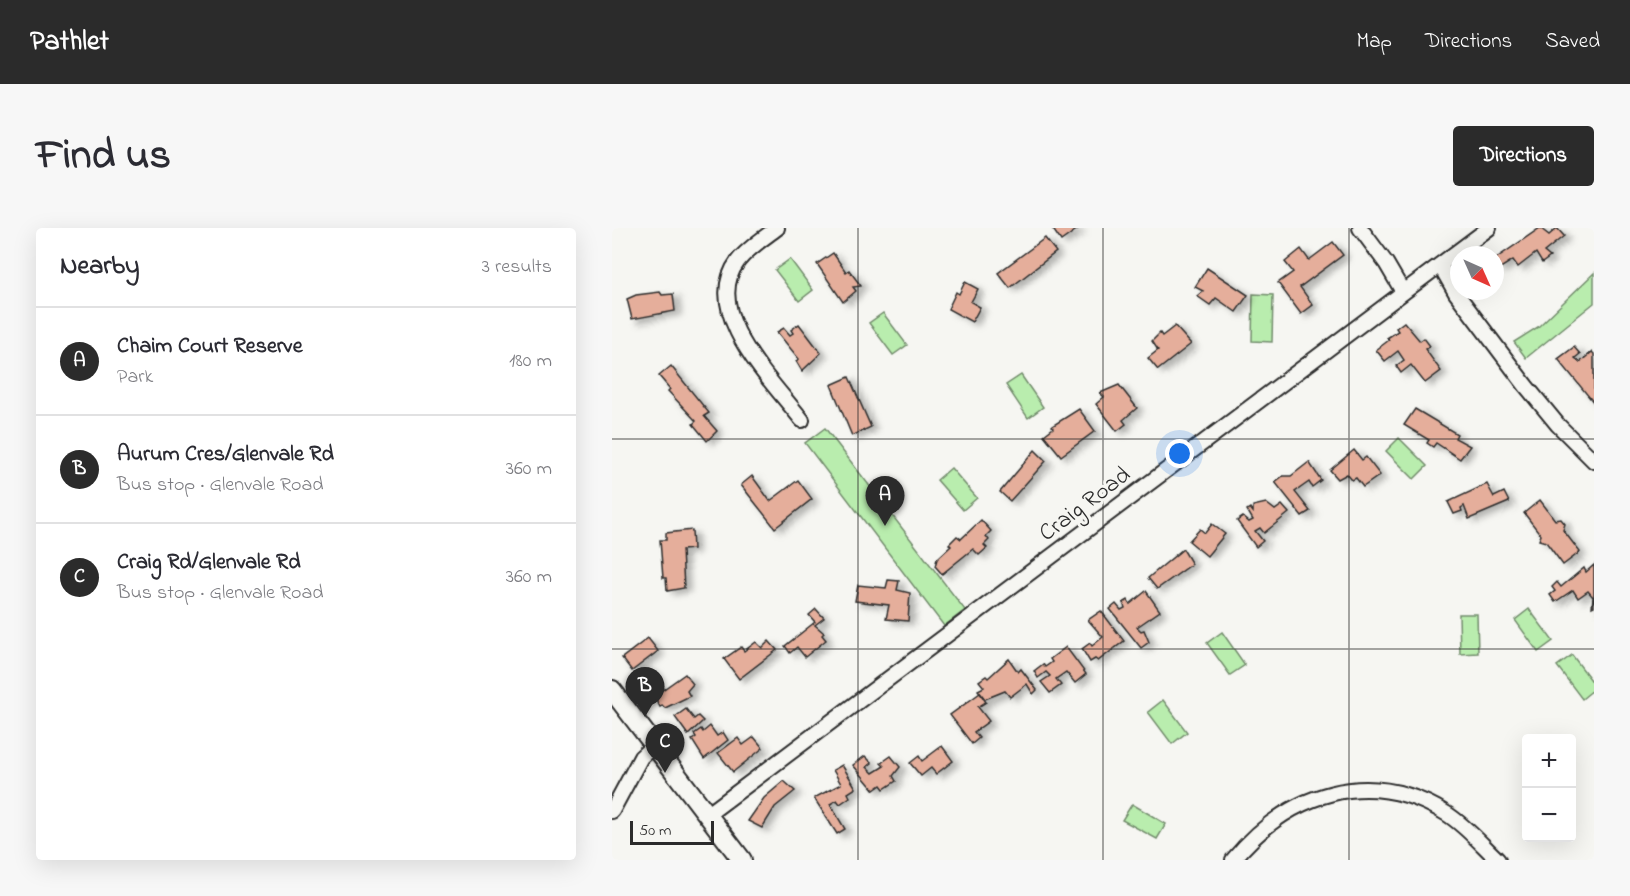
<!DOCTYPE html>
<html lang="en">
<head>
<meta charset="utf-8">
<style>
  :root { --surface:#fff; --page:#f7f7f7; --text:#2b2b33; --muted:#7c7c81; --line:#e1e1e2; --accent:#2b2b2b }
  body { margin:0; font-family:"Indie Flower",sans-serif; background:var(--page); color:var(--text) }
  .controls { position:absolute; right:18px; bottom:18px; display:grid; overflow:hidden; border-radius:6px; box-shadow:0 6px 24px #0002 }
  .controls button { width:54px; height:54px; display:grid; place-items:center; padding:0; border:0; border-bottom:2px solid var(--line); background:var(--surface); color:var(--text); font:30px sans-serif }
  .compass { position:absolute; left:838px; top:18px; width:54px; height:54px; border-radius:50%; background:var(--surface); box-shadow:0 6px 24px #0002; rotate:135deg }
  .scale { position:absolute; left:18px; bottom:15px; width:84px; box-sizing:border-box; padding-left:6px; border:3px solid #2b2b2b; border-top:0; font-size:16px; line-height:21px; white-space:nowrap; color:#2b2b2b; -webkit-text-stroke:4px #f6f6f2; paint-order:stroke }
  .you { position:absolute; left:568px; top:226px; width:21px; height:21px; margin:-15px; border:4px solid #fff; border-radius:50%; background:#1a73e8; box-shadow:0 0 0 9px #1a73e833 }
  .badge { display:grid; place-items:center; width:39px; height:39px; border-radius:50%; background:var(--accent); color:#fff; font-size:20px; font-weight:700 }
  .pin { position:absolute; translate:-50% -50px; filter:drop-shadow(0 2px 3px #0008) }
  .pin::after { content:''; position:absolute; top:32px; width:21px; height:18px; background:inherit; clip-path:polygon(0 0,100% 0,50% 100%) }
  .list { margin:0; padding:0; list-style:none }
  h2 { display:flex; justify-content:space-between; align-items:center; height:78px; margin:0; padding:0 24px; font-size:26px }
  h2 small { font-size:20px; font-weight:400; color:var(--muted) }
  .list li { display:grid; grid-template-columns:39px 1fr auto; gap:18px; align-items:center; box-sizing:border-box; height:108px; padding:0 24px; border-top:2px solid var(--line) }
  .list b { display:block; font-size:22px; white-space:nowrap }
  .list p { margin:0; font-size:20px; white-space:nowrap; color:var(--muted) }
  .list em { font-size:20px; font-style:normal; color:var(--muted) }
  .map { position:relative; flex:none; width:982px; height:632px; overflow:hidden; border-radius:6px }
  header { display:flex; align-items:center; gap:36px; box-sizing:border-box; height:84px; padding:0 30px; background:var(--accent); color:#fff }
  header strong { font-size:28px }
  nav { display:flex; gap:33px; margin-inline-start:auto; font-size:21px }
  .intro { display:flex; align-items:center; justify-content:space-between; box-sizing:border-box; height:144px; padding:0 36px }
  h1 { margin:0; font-size:42px }
  .button { padding:15px 27px; border-radius:6px; background:var(--accent); color:#fff; font-size:21px; font-weight:700 }
  main { display:flex; gap:36px; padding:0 36px }
  aside { flex:1; background:var(--surface); border-radius:6px; box-shadow:0 6px 24px #0002 }
  .map>svg:first-child { display:block }
  .green { fill:#b9edae; stroke:#728c6c; stroke-width:1.5 }
  .building { fill:#e5ae9b; stroke:#2b2b2b; stroke-width:1.5; filter:url(#shadow) }
  .lines { fill:none; stroke-linecap:round; stroke-linejoin:round }
  .street-casing { stroke:#2b2b2b; stroke-width:18 }
  .secondary-casing { stroke:#2b2b2b; stroke-width:22 }
  .street { stroke:#f6f6f2; stroke-width:14 }
  .secondary { stroke:#f6f6f2; stroke-width:18 }
  .grid { fill:none; stroke:#2b2b2b; stroke-width:1.5; stroke-opacity:0.55 }
  .labels { text-anchor:middle; stroke-width:6; stroke-linejoin:round; paint-order:stroke }
  .street-label { font-size:24px; fill:#2b2b2b; stroke:#f6f6f2 }
</style>
</head>
<body>
<header>
<strong>Pathlet</strong>
<nav><a>Map</a><a>Directions</a><a>Saved</a></nav>
</header>
<div class="intro"><h1>Find us</h1><a class="button">Directions</a></div>
<main>
<aside>
<h2>Nearby<small>3 results</small></h2>
<ul class="list">
<li><span class="badge">A</span><div><b>Chaim Court Reserve</b><p>Park</p></div><em>180 m</em></li>
<li><span class="badge">B</span><div><b>Aurum Cres/Glenvale Rd</b><p>Bus stop · Glenvale Road</p></div><em>360 m</em></li>
<li><span class="badge">C</span><div><b>Craig Rd/Glenvale Rd</b><p>Bus stop · Glenvale Road</p></div><em>360 m</em></li>
</ul>
</aside>
<div class="map">
<svg width="982" height="632" viewBox="0 0 982 632">
  <defs>
    <filter id="shadow"><feDropShadow dx="6" dy="3.5" stdDeviation="3" flood-color="#0004"/></filter>
  </defs>
  <rect width="100%" height="100%" fill="#f6f6f2"/>
  <filter id="ink" filterUnits="userSpaceOnUse"><feTurbulence type="fractalNoise" baseFrequency=".0167" numOctaves="2"/><feDisplacementMap in="SourceGraphic" scale="12" xChannelSelector="R" yChannelSelector="G"/><feConvolveMatrix kernelMatrix="1 2 1 2 8 2 1 2 1" color-interpolation-filters="sRGB"/></filter>
  <g filter="url(#ink)">
    <g class="green">
      <polygon points="178,31 201,62 187,73 163,42"/>
      <polygon points="982,45 982,75 914,130 902,114 926,99"/>
      <polygon points="641,66 661,67 660,114 640,113"/>
      <polygon points="271,85 295,117 281,127 257,95"/>
      <polygon points="409,147 431,179 416,190 394,157"/>
      <polygon points="213,200 353,382 332,398 193,215"/>
      <polygon points="787,210 815,238 802,251 774,223"/>
      <polygon points="339,240 365,270 351,282 325,252"/>
      <polygon points="917,381 941,413 926,424 903,392"/>
      <polygon points="847,386 865,386 866,425 848,426"/>
      <polygon points="610,404 633,437 618,447 595,415"/>
      <polygon points="960,427 982,456 982,461 970,471 945,438"/>
      <polygon points="551,472 575,504 560,516 536,484"/>
      <polygon points="520,576 554,596 545,611 510,592"/>
    </g>
    <g class="building">
      <polygon points="440,0 467,0 449,13"/>
      <polygon points="928,0 937,7 945,0 952,8 932,24 938,29 930,35 924,25 906,39 901,32 887,41 883,31"/>
      <polygon points="433,10 444,24 398,60 386,45"/>
      <polygon points="721,14 731,27 688,59 701,77 689,86 666,55 681,44 673,34 689,21 697,32"/>
      <polygon points="221,25 234,44 237,42 249,58 241,59 244,63 231,74 205,36"/>
      <polygon points="595,40 636,67 624,84 604,70 598,77 585,68 591,63 583,59"/>
      <polygon points="353,54 366,61 359,74 368,79 360,94 336,81 344,64 347,66"/>
      <polygon points="48,64 50,67 61,66 63,83 20,91 15,71 24,67"/>
      <polygon points="792,94 808,113 812,110 818,118 813,121 829,143 813,155 799,137 789,145 784,138 792,132 786,123 773,133 764,122 777,112 775,110 786,103 784,100"/>
      <polygon points="187,96 209,125 190,143 184,133 187,131 165,104 172,100 178,107 181,105 179,102"/>
      <polygon points="563,98 579,116 546,142 536,130 546,122 540,113 548,105 550,108"/>
      <polygon points="962,119 968,126 963,130 968,134 980,124 982,126 982,175 946,131"/>
      <polygon points="59,138 97,185 92,188 105,203 95,213 81,196 84,193 56,163 58,161 47,148"/>
      <polygon points="237,149 259,199 240,208 219,157"/>
      <polygon points="507,157 525,180 511,192 514,196 505,203 484,176 492,169 488,165"/>
      <polygon points="467,181 483,203 449,228 432,207 441,200 440,198"/>
      <polygon points="803,181 845,206 843,210 858,218 848,231 824,215 821,219 815,215 817,212 792,197"/>
      <polygon points="423,222 434,233 398,273 388,264"/>
      <polygon points="742,222 750,232 754,229 768,247 751,259 744,250 740,252 735,246 726,251 718,242"/>
      <polygon points="697,234 709,252 700,259 697,254 683,264 698,283 690,288 663,254 671,248 679,248"/>
      <polygon points="140,248 158,273 186,252 200,271 163,300 129,257"/>
      <polygon points="875,256 882,269 892,264 897,274 857,291 852,278 849,280 850,283 842,286 836,274"/>
      <polygon points="928,272 943,292 949,291 953,296 951,302 968,324 951,337 934,314 927,312 929,307 912,285"/>
      <polygon points="654,275 663,282 670,277 677,285 652,305 648,300 643,303 651,313 644,319 625,293 631,289 637,294 641,292 635,282 638,280 641,284 641,278"/>
      <polygon points="369,292 379,303 374,308 377,312 372,317 375,320 367,327 361,321 330,346 323,338 325,331 339,318 337,316 345,308 349,311"/>
      <polygon points="600,296 613,306 595,328 577,313 588,301 593,305"/>
      <polygon points="80,302 81,321 70,322 72,360 55,363 54,350 51,350 48,312 54,312 54,305"/>
      <polygon points="571,321 580,336 545,361 536,350"/>
      <polygon points="982,337 982,378 980,379 981,369 976,363 966,370 961,362 943,374 938,367 943,363 940,359 945,354 949,359 972,340 974,344"/>
      <polygon points="276,352 287,353 285,362 298,365 296,393 274,391 277,377 243,373 246,357 274,360"/>
      <polygon points="534,363 548,383 525,399 529,403 532,402 537,414 529,420 498,381 504,376 509,382 513,380 511,375 516,372 518,376"/>
      <polygon points="204,381 212,390 203,397 212,405 210,407 214,412 193,429 185,419 178,425 173,418 203,394 197,387"/>
      <polygon points="489,383 512,413 486,433 483,431 478,434 470,421 478,415 480,418 491,409 476,392"/>
      <polygon points="36,410 46,423 20,443 10,430"/>
      <polygon points="157,413 165,422 127,451 112,431 129,419 132,423 144,414 150,420"/>
      <polygon points="454,419 474,446 463,455 454,444 444,451 449,457 438,465 429,454 438,448 434,444 426,450 422,443 431,436 433,439 440,434 438,431"/>
      <polygon points="397,431 406,444 409,441 425,462 421,466 415,456 398,469 393,463 373,471 366,462 372,459 367,453 374,448 376,450"/>
      <polygon points="73,446 81,456 75,463 78,468 53,480 50,477 48,479 42,468"/>
      <polygon points="368,465 374,474 366,479 377,493 362,504 367,510 360,516 338,487"/>
      <polygon points="74,481 82,491 86,488 91,493 76,507 63,489"/>
      <polygon points="98,498 105,508 111,504 116,512 92,531 80,512 84,509 82,506 89,501 91,504"/>
      <polygon points="142,509 151,520 121,544 106,525 126,510 131,517"/>
      <polygon points="330,518 341,533 324,546 319,540 309,548 298,535 307,528 310,533"/>
      <polygon points="253,528 260,535 255,539 261,545 272,538 269,535 279,528 288,539 281,548 284,553 272,561 269,557 262,562 241,537"/>
      <polygon points="230,537 244,560 236,565 238,569 228,576 225,572 218,576 233,601 225,606 202,570 229,556 221,542"/>
      <polygon points="172,553 183,563 163,579 150,600 136,593 152,570"/>
    </g>
    <g class="lines">
      <g class="street-casing">
        <g id="street">
          <path d="M165,0C152,10 136,20 126,33C88,83 160,153 190,192"/>
          <polyline points="748,0 774,35 791,64"/>
          <polyline points="828,37 844,65 914,158 946,197 982,233"/>
          <polyline points="0,583 29,529 42,517"/>
          <polyline points="95,587 877,0"/>
          <path d="M621,632C676,565 757,537 835,586C854,598 870,617 886,632"/>
        </g>
      </g>
      <g class="secondary-casing">
        <polyline id="secondary" points="0,462 130,632"/>
      </g>
      <use href="#street" class="street"/>
      <use href="#secondary" class="secondary"/>
    </g>
  </g>
  <path class="grid" d="M246,0V632M491,0V632M737,0V632M0,211H982M0,421H982"/>
  <g class="labels">
    <g class="street-label">
      <text transform="translate(472 275) rotate(-37)" y="8">Craig Road</text>
    </g>
  </g>
</svg>
<div class="controls">
<button>+</button>
<button>−</button>
</div>
<svg class="compass" viewBox="-18 -18 36 36"><path d="M0-13l5 13h-10z" fill="#e53935"/><path d="M0 13l5-13h-10z" fill="#7c7c81"/></svg>
<div class="scale">50 m</div>
<div class="you"></div>
<div class="pin badge" style="left:273px;top:298px">A</div>
<div class="pin badge" style="left:33px;top:489px">B</div>
<div class="pin badge" style="left:53px;top:545px">C</div>
</div>
</main>
</body>
</html>
